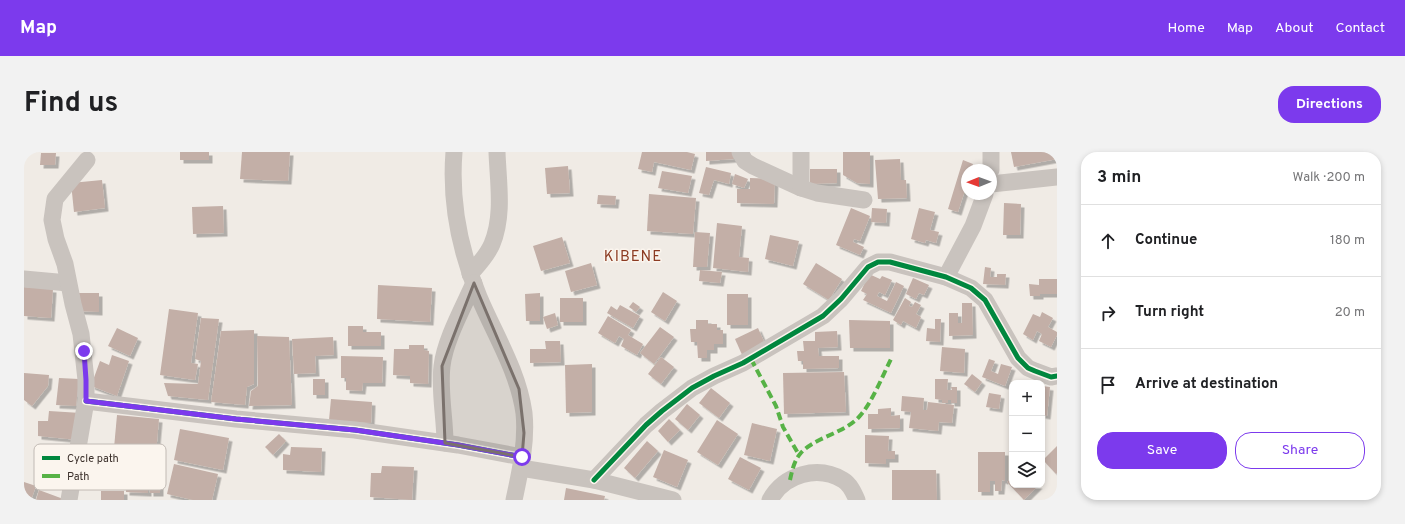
<!DOCTYPE html>
<html lang="en">
<head>
<meta charset="utf-8">
<style>
  :root { --surface:#fff; --page:#f2f2f2; --text:#202124; --muted:#757577; --line:#e0e0e0; --accent:#7c3aed }
  body { margin:0; font-family:Overpass,sans-serif; background:var(--page); color:var(--text) }
  .controls { position:absolute; right:12px; bottom:12px; display:grid; overflow:hidden; border-radius:8px; box-shadow:0 2px 6px #0003 }
  .controls button { width:36px; height:36px; display:grid; place-items:center; padding:0; border:0; border-bottom:1px solid var(--line); background:var(--surface); color:var(--text); font:20px sans-serif }
  .compass { position:absolute; left:937px; top:12px; width:36px; height:36px; border-radius:50%; background:var(--surface); box-shadow:0 2px 6px #0003; rotate:269deg }
  .stop { position:absolute; width:12px; height:12px; margin:-9px; border:3px solid #7c3aed; border-radius:50%; background:#fff }
  .stop.end { background:#7c3aed; border-color:#fff; box-shadow:0 1px 4px #0008 }
  .list { margin:0; padding:0; list-style:none }
  h2 { display:flex; justify-content:space-between; align-items:center; height:52px; margin:0; padding:0 16px; font-size:17px }
  h2 small { font-size:13px; font-weight:400; color:var(--muted) }
  .list li { display:grid; grid-template-columns:26px 1fr auto; gap:12px; align-items:center; box-sizing:border-box; height:72px; padding:0 16px; border-top:1px solid var(--line) }
  .list b { display:block; font-size:15px; white-space:nowrap }
  .list em { font-size:13px; font-style:normal; color:var(--muted) }
  .actions { display:flex; gap:8px; padding:12px 16px }
  .actions a { flex:1; padding:9px 0; border:1px solid var(--accent); border-radius:16px; text-align:center; font-size:14px; color:var(--accent) }
  .actions .main { background:var(--accent); color:#fff }
  .icon { flex:none; width:22px; height:22px; fill:none; stroke:currentColor; stroke-width:2; stroke-linecap:round; stroke-linejoin:round }
  .map { position:relative; flex:none; width:1033px; height:348px; overflow:hidden; border-radius:16px }
  header { display:flex; align-items:center; gap:24px; box-sizing:border-box; height:56px; padding:0 20px; background:var(--accent); color:#fff }
  header strong { font-size:19px }
  nav { display:flex; gap:22px; margin-inline-start:auto; font-size:14px }
  .intro { display:flex; align-items:center; justify-content:space-between; box-sizing:border-box; height:96px; padding:0 24px }
  h1 { margin:0; font-size:28px }
  .button { padding:10px 18px; border-radius:16px; background:var(--accent); color:#fff; font-size:14px; font-weight:700 }
  main { display:flex; gap:24px; padding:0 24px }
  aside { flex:1; background:var(--surface); border-radius:16px; box-shadow:0 2px 6px #0003 }
  .map>svg:first-child { display:block }
  .building { fill:#c3afa7; filter:url(#shadow) }
  .lines { fill:none; stroke-linecap:round; stroke-linejoin:round }
  .minor { stroke:#c9c3be; stroke-width:17 }
  .quiet { stroke:#57b246; stroke-width:4; stroke-dasharray:8 4; stroke-linecap:butt }
  .cycleway-casing { stroke:#fbf5ee; stroke-width:8 }
  .cycleway { stroke:#00873e; stroke-width:5 }
  .route { stroke:#7c3aed; stroke-width:5 }
  .marked { fill:#7a716c; fill-opacity:0.2; stroke:#7a716c; stroke-width:3; stroke-linejoin:round }
  .labels { text-anchor:middle; stroke-width:3; stroke-linejoin:round; paint-order:stroke }
  .quarter-label { font-size:15px; letter-spacing:1px; fill:#8c3b22; stroke:#fbf5ee }
  .key { fill:#fbf5ee; stroke:#c1bab4; stroke-width:1 }
  .key-label { font-size:11px; fill:#3b302b }
</style>
</head>
<body>
<header>
<strong>Map</strong>
<nav><a>Home</a><a>Map</a><a>About</a><a>Contact</a></nav>
</header>
<div class="intro"><h1>Find us</h1><a class="button">Directions</a></div>
<main>
<div class="map">
<svg width="1033" height="348" viewBox="0 0 1033 348">
  <defs>
    <filter id="shadow"><feDropShadow dx="3.5" dy="3.5" stdDeviation="0" flood-color="#0004"/></filter>
  </defs>
  <rect width="100%" height="100%" fill="#f0ebe5"/>
  <g class="building">
    <rect x="156" y="0" width="29" height="8"/>
    <polygon points="218,0 266,0 264,29 216,27"/>
    <polygon points="618,0 663,0 671,2 667,18 630,10 628,20 614,17"/>
    <polygon points="682,0 709,0 710,7 682,9"/>
    <polygon points="819,0 846,0 846,32 833,31 819,23"/>
    <polygon points="987,0 1033,0 1033,7 990,15"/>
    <polygon points="17,1 32,1 31,13 16,13"/>
    <polygon points="876,7 877,28 882,28 883,46 854,47 851,8"/>
    <polygon points="939,8 949,12 947,18 943,18 943,32 934,60 924,57"/>
    <polygon points="544,14 546,41 523,42 521,16"/>
    <polygon points="682,15 707,21 705,32 690,28 685,43 675,41"/>
    <polygon points="786,17 813,17 813,31 786,32"/>
    <polygon points="638,19 668,24 664,41 634,36"/>
    <polygon points="711,22 724,27 720,36 708,32"/>
    <polygon points="726,26 751,27 750,52 713,51 713,37 726,37"/>
    <polygon points="78,28 81,56 50,60 47,31"/>
    <polygon points="625,42 672,46 669,82 623,79"/>
    <polygon points="574,43 592,44 591,53 573,52"/>
    <polygon points="980,51 997,52 996,83 979,83"/>
    <polygon points="199,54 200,81 169,82 168,55"/>
    <polygon points="827,56 846,64 836,89 830,87 829,90 840,95 836,103 812,93"/>
    <polygon points="848,56 863,57 862,71 847,70"/>
    <polygon points="895,56 911,60 906,78 915,80 912,91 902,88 901,91 887,87"/>
    <polygon points="693,71 718,74 715,105 725,106 724,120 689,116"/>
    <polygon points="671,80 686,81 683,115 669,115"/>
    <polygon points="746,83 775,89 769,114 741,107"/>
    <polygon points="538,85 546,111 517,119 509,94"/>
    <polygon points="567,111 573,133 547,140 541,119"/>
    <polygon points="792,111 818,127 805,148 779,132"/>
    <polygon points="961,115 967,116 966,125 973,125 973,122 982,122 981,133 959,132"/>
    <polygon points="676,118 698,120 696,131 675,129"/>
    <polygon points="845,122 856,127 858,124 868,128 861,143 855,140 853,144 863,149 872,130 880,134 867,161 839,148 843,142 837,139"/>
    <polygon points="889,126 905,133 900,143 895,141 892,147 882,142"/>
    <polygon points="1015,127 1033,127 1033,142 1016,142 1016,144 1006,144 1005,132 1015,133"/>
    <polygon points="354,133 408,136 406,170 353,167"/>
    <polygon points="0,135 29,137 27,166 0,164"/>
    <polygon points="639,140 653,149 641,169 627,160"/>
    <polygon points="55,141 75,141 75,160 55,159"/>
    <polygon points="516,141 516,169 502,169 501,142"/>
    <rect x="703" y="142" width="21" height="31"/>
    <rect x="536" y="146" width="23" height="24"/>
    <polygon points="881,146 887,150 885,154 888,155 891,150 897,153 892,162 897,165 892,176 879,169 877,173 869,168"/>
    <polygon points="609,150 616,155 612,160 605,155"/>
    <polygon points="938,151 948,151 949,183 925,184 925,161 934,161 934,171 938,171"/>
    <polygon points="596,153 616,164 609,176 583,161 587,154 593,158"/>
    <polygon points="145,157 174,161 167,211 174,212 171,228 136,223"/>
    <polygon points="1018,160 1029,166 1024,175 1033,180 1033,183 1027,195 1015,189 1018,182 1013,179 1009,188 999,182 1009,162 1016,165"/>
    <polygon points="531,161 534,173 523,177 519,165"/>
    <polygon points="584,164 607,178 604,183 619,192 613,203 597,194 600,187 595,184 591,191 574,181"/>
    <polygon points="177,166 195,167 184,248 144,244 140,231 174,232 177,209 171,207"/>
    <polygon points="911,167 917,167 916,190 902,189 903,176 911,177"/>
    <polygon points="672,168 684,168 684,172 693,172 693,178 699,178 699,192 690,192 690,198 683,198 683,206 674,206 673,190 667,190 666,177 672,177"/>
    <polygon points="825,168 866,169 866,196 826,196"/>
    <polygon points="324,174 339,174 339,180 357,180 357,194 324,194"/>
    <polygon points="636,175 650,185 630,212 616,201"/>
    <polygon points="93,176 114,186 106,204 84,194"/>
    <polygon points="734,176 742,194 719,205 711,187"/>
    <polygon points="230,178 230,232 223,235 221,253 187,250 197,179"/>
    <polygon points="813,179 814,195 794,196 795,204 815,204 815,216 779,217 779,209 774,209 773,199 780,199 779,189 791,189 791,180"/>
    <polygon points="233,184 265,185 268,253 225,254 227,239 234,234"/>
    <polygon points="309,185 310,203 291,204 292,221 270,222 268,187"/>
    <polygon points="521,189 536,189 537,210 506,211 506,197 522,197"/>
    <polygon points="385,193 400,193 400,198 405,199 404,232 386,231 386,224 369,223 370,197 385,197"/>
    <polygon points="918,195 941,197 940,221 916,219"/>
    <polygon points="88,203 105,209 93,244 67,234 76,209 85,213"/>
    <polygon points="317,204 359,205 358,231 339,231 338,239 322,238 322,226 317,226"/>
    <polygon points="637,205 650,215 637,232 624,222"/>
    <polygon points="965,207 971,209 967,219 974,222 977,212 988,215 981,234 958,225"/>
    <polygon points="568,212 568,260 542,261 541,213"/>
    <polygon points="820,220 822,260 760,262 759,221"/>
    <polygon points="0,221 25,223 24,234 8,254 0,248"/>
    <polygon points="948,222 958,230 951,240 940,232"/>
    <polygon points="35,226 55,227 52,254 32,253"/>
    <rect x="289" y="227" width="12" height="16"/>
    <polygon points="911,227 924,227 923,238 928,238 927,235 933,235 933,251 927,251 927,248 924,248 924,251 918,251 918,248 911,247"/>
    <polygon points="1018,234 1026,235 1023,264 1018,263"/>
    <polygon points="687,236 706,251 695,266 675,251"/>
    <polygon points="965,241 977,243 975,257 962,255"/>
    <polygon points="878,244 900,246 899,258 903,258 904,250 930,253 928,271 915,270 914,279 885,276 887,260 877,259"/>
    <polygon points="307,247 348,250 347,271 305,268"/>
    <polygon points="663,252 676,263 664,278 651,267"/>
    <polygon points="867,256 867,264 876,263 876,276 844,277 844,262 854,262 854,257"/>
    <polygon points="25,259 57,261 54,288 14,284 14,269 24,269"/>
    <polygon points="93,263 135,267 132,301 90,296"/>
    <polygon points="645,267 656,278 644,290 634,279"/>
    <polygon points="693,268 714,282 694,313 673,300"/>
    <polygon points="728,271 753,277 746,309 720,303"/>
    <polygon points="156,277 205,286 199,318 150,308"/>
    <polygon points="255,282 262,289 249,303 241,295"/>
    <polygon points="841,283 865,284 864,299 871,299 871,307 862,307 862,312 841,311"/>
    <polygon points="623,289 634,299 611,326 600,316"/>
    <polygon points="1033,294 1033,321 1032,322 1019,308"/>
    <polygon points="267,295 298,296 297,320 259,318 259,302 266,303"/>
    <polygon points="640,298 664,308 653,335 629,325"/>
    <polygon points="954,300 981,300 981,329 978,328 977,339 971,339 971,329 966,329 966,340 954,340"/>
    <polygon points="716,305 737,316 725,338 704,327"/>
    <polygon points="150,312 194,322 188,348 169,348 143,342"/>
    <polygon points="358,314 390,315 388,348 346,345 347,321 357,321"/>
    <polygon points="868,318 912,318 913,348 868,348"/>
    <polygon points="125,323 136,323 136,341 126,341"/>
    <polygon points="103,324 124,325 124,341 102,340"/>
    <polygon points="988,325 988,333 1015,333 1000,348 983,330"/>
    <polygon points="0,330 12,334 7,348 0,348"/>
    <polygon points="542,336 581,344 580,348 540,348"/>
    <polygon points="15,338 42,348 12,348"/>
    <rect x="77" y="339" width="23" height="9"/>
  </g>
  <g class="lines">
    <g class="minor">
      <path d="M430,0C426,50 436,99 455,145C471,183 494,219 500,261C503,290 496,320 490,348"/>
      <polyline points="716,0 721,9 729,14 777,36 793,41 840,48"/>
      <polyline points="967,18 967,0"/>
      <polyline points="967,32 1033,25"/>
      <polyline points="777,36 777,0"/>
      <path d="M446,122C454,113 463,104 468,92C480,63 474,30 473,0"/>
      <polyline points="922,125 949,74 961,42"/>
      <polyline points="0,127 44,131"/>
      <polyline points="62,249 212,267 331,278 434,293 498,305"/>
      <path d="M421,291C421,266 415,239 418,214C421,188 439,156 450,131"/>
      <polyline points="497,316 570,328 649,348"/>
      <polyline points="570,328 622,273 638,259 668,236 690,224 719,211 799,164 817,147 844,115 854,110 866,110 922,125 947,136 961,148 994,206 1004,216 1011,219 1027,225 1033,224"/>
      <polyline points="45,348 62,249 62,228 57,182 49,152 41,112 32,87 28,68 31,47 63,8"/>
      <path d="M746,348C760,322 794,313 819,328C826,332 830,341 833,348"/>
    </g>
    <g class="quiet">
      <polyline points="727,207 752,254 759,275 775,303"/>
      <path d="M766,328C768,319 770,309 776,302C789,286 818,282 834,266C847,253 858,225 867,207"/>
    </g>
    <g class="cycleway-casing">
      <g id="cycleway">
        <polyline points="62,249 212,267 331,278 434,293 498,305"/>
        <polyline points="570,328 622,273 638,259 668,236 690,224 719,211 799,164 817,147 844,115 854,110 866,110 922,125 947,136 961,148 994,206 1004,216 1011,219 1027,225 1033,224"/>
      </g>
    </g>
    <use href="#cycleway" class="cycleway"/>
  </g>
  <g class="lines">
    <polyline class="route" points="60,199 62,228 62,249 212,267 331,278 434,293 498,305"/>
  </g>
  <path class="marked" d="M450,131L495,237L500,281L498,305L421,291L418,214Z"/>
  <g class="labels">
    <g class="quarter-label">
      <text x="609" y="109">KIBENE</text>
    </g>
  </g>
  <rect x="10" y="292" width="132" height="46" rx="6" class="key"/>
  <rect x="18" y="304" width="18" height="4" fill="#00873e"/>
  <rect x="18" y="322" width="18" height="4" fill="#57b246"/>
  <g class="key-label">
    <text x="43" y="310">Cycle path</text>
    <text x="43" y="328">Path</text>
  </g>
</svg>
<div class="controls">
<button>+</button>
<button>−</button>
<button><svg class="icon" aria-label="layers" viewBox="0 0 24 24"><path d="M12 4l9 5-9 5-9-5zM3 14l9 5 9-5"/></svg></button>
</div>
<svg class="compass" viewBox="-18 -18 36 36"><path d="M0-13l5 13h-10z" fill="#e53935"/><path d="M0 13l5-13h-10z" fill="#757577"/></svg>
<div class="stop" style="left:498px;top:305px"></div>
<div class="stop end" style="left:60px;top:199px"></div>
</div>
<aside>
<h2>3 min<small>Walk · 200 m</small></h2>
<ul class="list">
<li><svg class="icon" aria-label="ahead" viewBox="0 0 24 24"><path d="M12 20V5M6 11l6-6 6 6"/></svg><div><b>Continue</b></div><em>180 m</em></li>
<li><svg class="icon" aria-label="right" viewBox="0 0 24 24"><path d="M7 20v-9h11M14 6l5 5-5 5"/></svg><div><b>Turn right</b></div><em>20 m</em></li>
<li><svg class="icon" aria-label="arrive" viewBox="0 0 24 24"><path d="M6 21V4h12l-3 4 3 4H6"/></svg><div><b>Arrive at destination</b></div></li>
</ul>
<div class="actions"><a class="main">Save</a><a>Share</a></div>
</aside>
</main>
</body>
</html>
